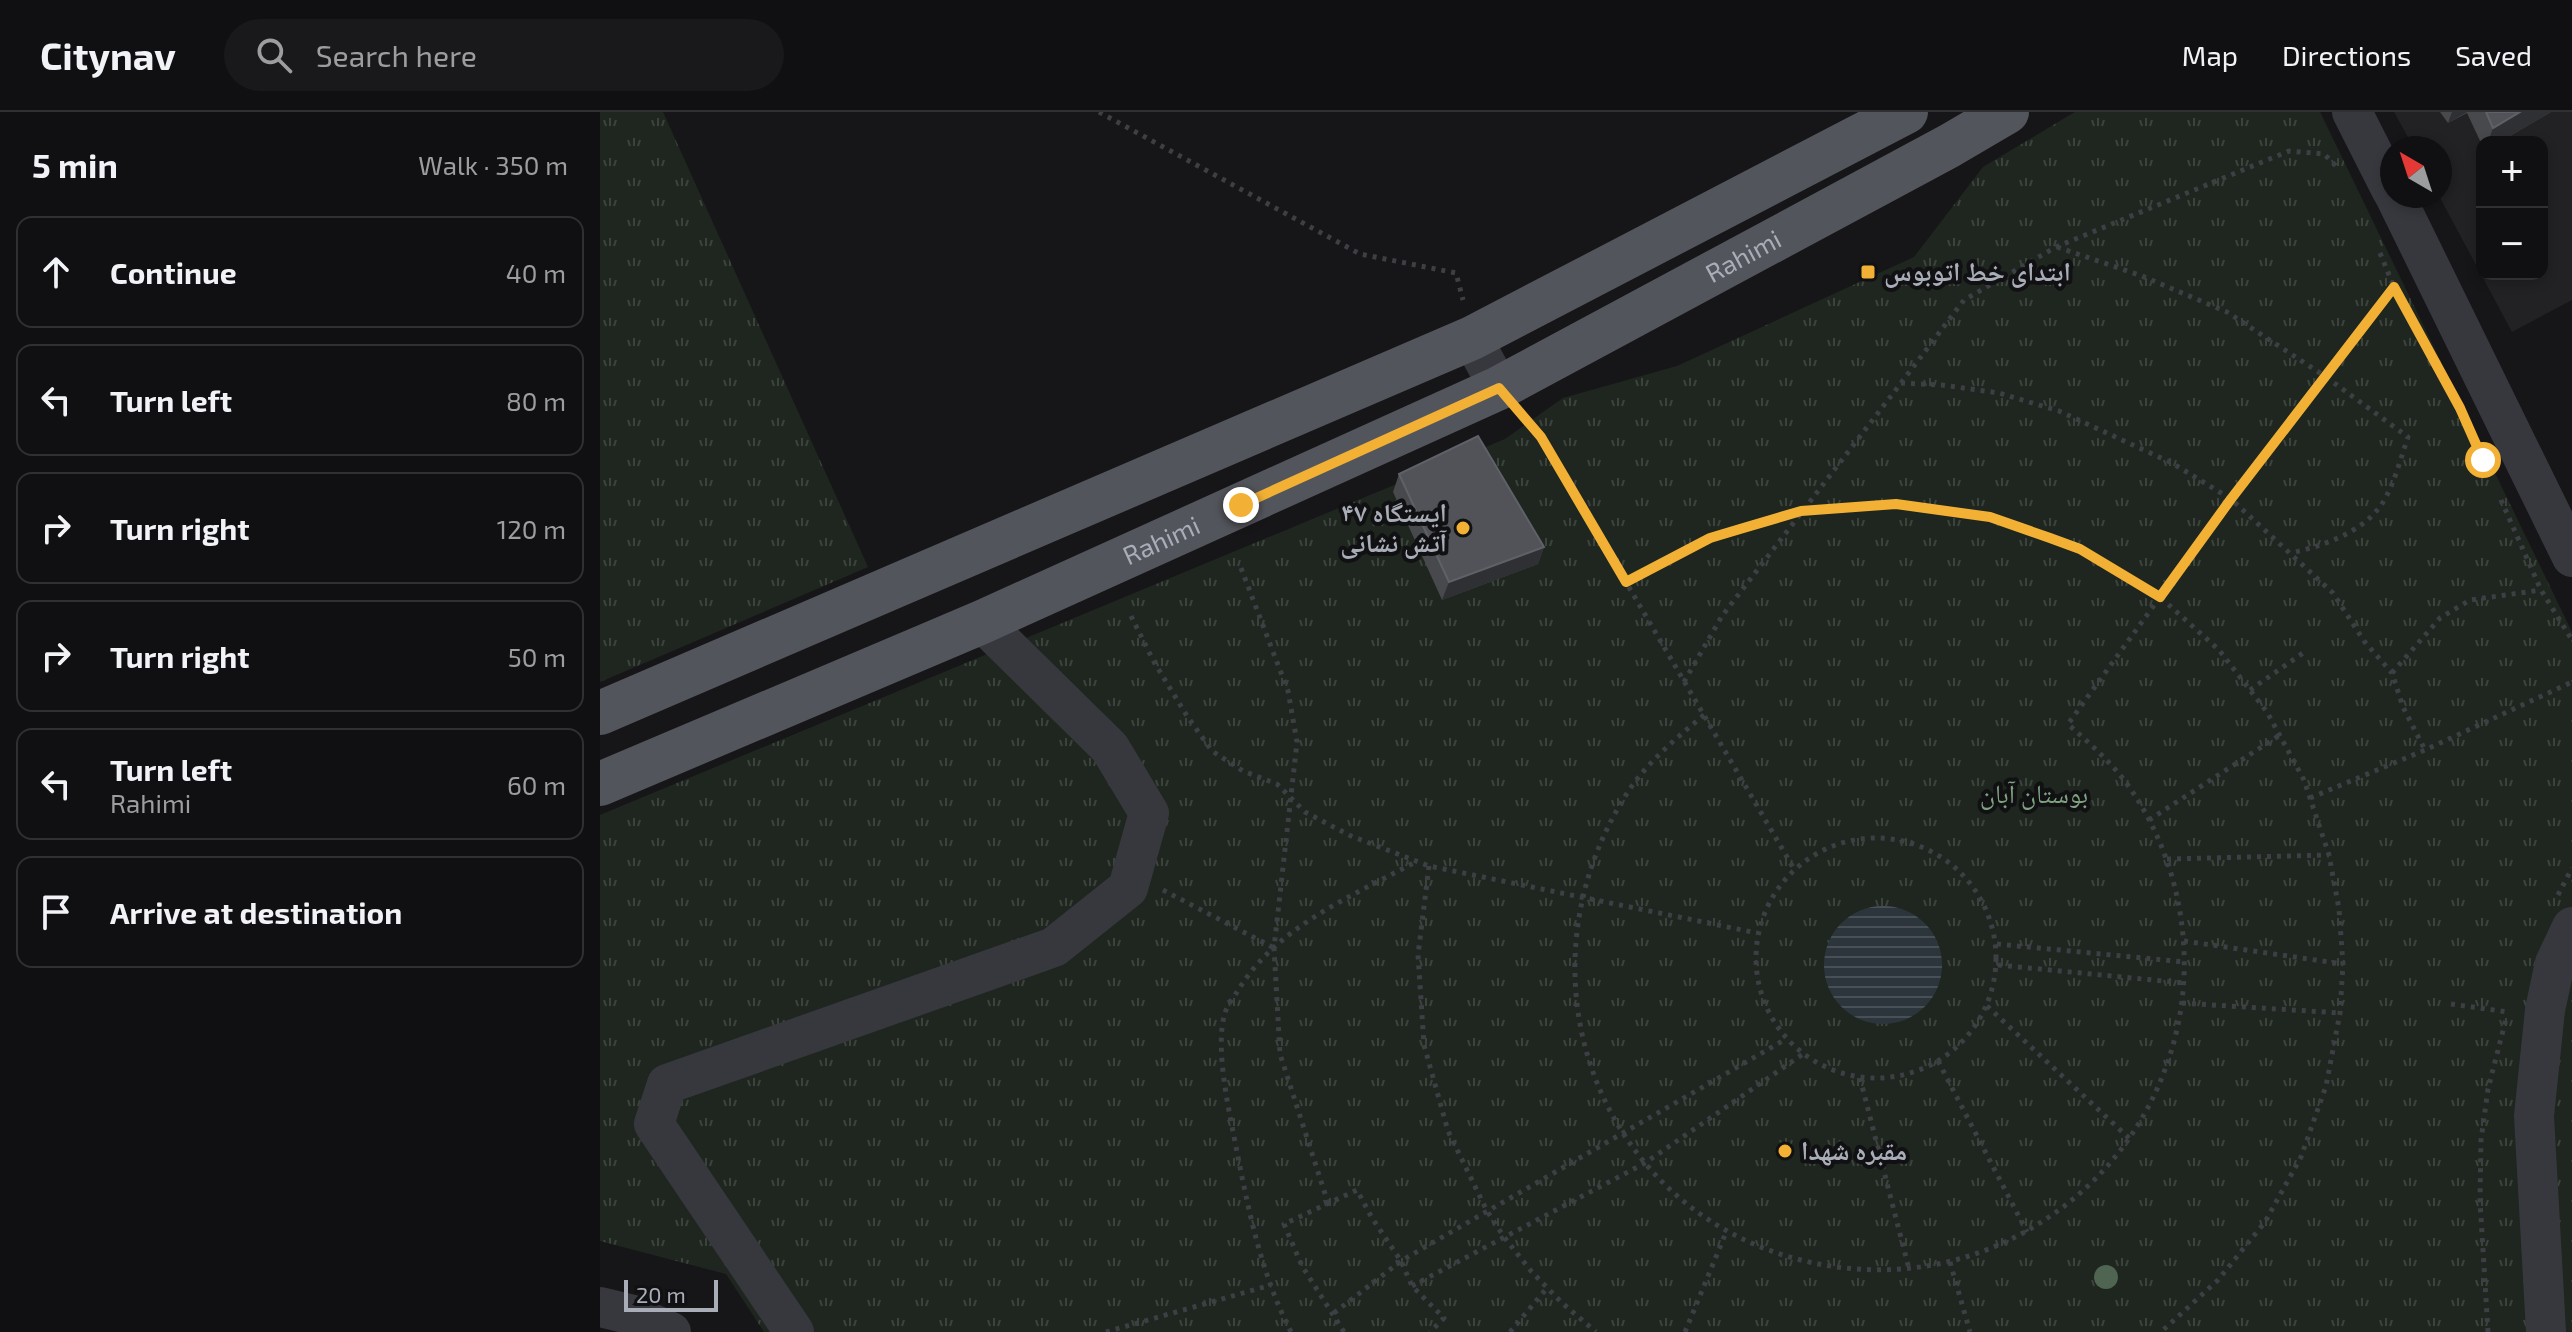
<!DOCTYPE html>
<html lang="en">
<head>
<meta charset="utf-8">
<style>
  :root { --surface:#101012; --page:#19191b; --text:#f1f3f6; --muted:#9c9d9f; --line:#303032 }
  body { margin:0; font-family:"Exo 2","Noto Naskh Arabic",sans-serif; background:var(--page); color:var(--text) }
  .controls { position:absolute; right:24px; top:24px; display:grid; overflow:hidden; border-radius:16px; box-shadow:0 4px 12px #0003 }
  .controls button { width:72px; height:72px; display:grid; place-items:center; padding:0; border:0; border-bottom:2px solid var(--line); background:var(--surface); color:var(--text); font:40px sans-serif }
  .compass { position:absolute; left:1780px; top:24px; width:72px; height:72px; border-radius:50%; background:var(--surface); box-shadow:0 4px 12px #0003; rotate:321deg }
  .scale { position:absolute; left:24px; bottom:20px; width:94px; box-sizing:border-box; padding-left:8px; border:4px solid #a8adb8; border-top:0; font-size:22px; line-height:28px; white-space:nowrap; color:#a8adb8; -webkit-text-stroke:6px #111113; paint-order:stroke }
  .stop { position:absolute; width:24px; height:24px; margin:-18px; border:6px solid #f2b134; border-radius:50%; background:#fff }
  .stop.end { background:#f2b134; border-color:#fff; box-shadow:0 2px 8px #0008 }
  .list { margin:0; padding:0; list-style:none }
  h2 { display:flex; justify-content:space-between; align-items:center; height:104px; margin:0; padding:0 32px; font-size:34px }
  h2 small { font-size:26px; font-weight:400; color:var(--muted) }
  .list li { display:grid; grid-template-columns:52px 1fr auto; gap:24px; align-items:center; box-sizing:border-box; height:112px; margin:0 16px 16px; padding:0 16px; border:2px solid var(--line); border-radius:16px }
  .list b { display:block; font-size:30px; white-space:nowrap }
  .list p { margin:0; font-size:26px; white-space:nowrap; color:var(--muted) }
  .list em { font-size:26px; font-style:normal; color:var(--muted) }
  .icon { flex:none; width:44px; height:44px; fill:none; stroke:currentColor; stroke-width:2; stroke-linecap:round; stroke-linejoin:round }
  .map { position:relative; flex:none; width:1972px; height:1220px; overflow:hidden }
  header { display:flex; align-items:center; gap:48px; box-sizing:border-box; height:112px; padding:0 40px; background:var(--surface); border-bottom:2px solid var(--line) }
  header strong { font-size:38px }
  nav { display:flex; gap:44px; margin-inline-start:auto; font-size:28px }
  .search { width:560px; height:72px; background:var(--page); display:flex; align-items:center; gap:20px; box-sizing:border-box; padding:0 28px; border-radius:44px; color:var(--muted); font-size:30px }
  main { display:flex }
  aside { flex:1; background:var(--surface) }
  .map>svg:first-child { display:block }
  .built { fill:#222225; fill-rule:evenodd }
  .grass { fill:url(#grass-tufts) }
  .water { fill:url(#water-rules) }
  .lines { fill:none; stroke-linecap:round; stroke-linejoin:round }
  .path { stroke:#3d3f44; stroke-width:5; stroke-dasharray:4 6; stroke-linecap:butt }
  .minor { stroke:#37383d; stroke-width:40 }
  .major { stroke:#53555c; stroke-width:44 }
  .tree { fill:#506452 }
  .wall { fill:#47494d }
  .shaded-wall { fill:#2f3033 }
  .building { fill:#525359; stroke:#5f6168; stroke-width:2 }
  .route { stroke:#f2b134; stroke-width:10 }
  .poi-dot { fill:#f2b134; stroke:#111113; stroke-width:3 }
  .labels { text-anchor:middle; stroke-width:8; stroke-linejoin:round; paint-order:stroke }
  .street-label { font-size:26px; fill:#a8adb8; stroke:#111113 }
  .poi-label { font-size:26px; font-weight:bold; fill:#a8adb8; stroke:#111113; text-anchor:start }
  .park-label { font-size:26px; fill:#7fa381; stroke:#111113 }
</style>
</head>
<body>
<header>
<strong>Citynav</strong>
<div class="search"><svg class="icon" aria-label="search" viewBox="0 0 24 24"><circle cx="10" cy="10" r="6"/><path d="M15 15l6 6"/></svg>Search here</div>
<nav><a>Map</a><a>Directions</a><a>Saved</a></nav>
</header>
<main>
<aside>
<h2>5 min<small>Walk · 350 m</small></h2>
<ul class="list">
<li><svg class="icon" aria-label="ahead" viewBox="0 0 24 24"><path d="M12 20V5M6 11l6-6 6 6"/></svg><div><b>Continue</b></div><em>40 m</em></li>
<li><svg class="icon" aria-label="left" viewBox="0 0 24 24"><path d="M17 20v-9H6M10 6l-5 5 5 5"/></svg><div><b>Turn left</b></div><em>80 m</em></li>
<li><svg class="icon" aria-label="right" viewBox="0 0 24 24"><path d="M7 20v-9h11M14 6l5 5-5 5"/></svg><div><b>Turn right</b></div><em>120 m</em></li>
<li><svg class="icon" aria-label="right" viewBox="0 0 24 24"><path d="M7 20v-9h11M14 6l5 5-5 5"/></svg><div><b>Turn right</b></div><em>50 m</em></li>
<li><svg class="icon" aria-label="left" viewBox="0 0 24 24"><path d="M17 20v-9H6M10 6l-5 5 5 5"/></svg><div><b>Turn left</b><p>Rahimi</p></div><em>60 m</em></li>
<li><svg class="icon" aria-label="arrive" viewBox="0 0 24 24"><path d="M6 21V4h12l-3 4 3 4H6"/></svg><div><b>Arrive at destination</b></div></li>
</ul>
</aside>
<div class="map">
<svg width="1972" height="1220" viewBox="0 0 1972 1220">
  <defs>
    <pattern id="grass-tufts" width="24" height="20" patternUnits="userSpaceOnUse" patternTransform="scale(2)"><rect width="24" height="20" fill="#1e261f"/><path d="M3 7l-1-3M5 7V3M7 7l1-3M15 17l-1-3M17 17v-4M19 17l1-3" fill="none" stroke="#3c433d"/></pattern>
    <pattern id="water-rules" width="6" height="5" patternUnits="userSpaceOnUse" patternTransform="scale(2)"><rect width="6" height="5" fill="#2c353c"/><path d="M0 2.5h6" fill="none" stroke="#485056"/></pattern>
  </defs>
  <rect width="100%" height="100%" fill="#161618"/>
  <path class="built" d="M1794,0H1972V188L1912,220L1839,84L1840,36H1814ZM1882,30H1942V162H1882Z"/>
  <g class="grass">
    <polygon points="0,0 63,0 268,455 0,570"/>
    <polygon points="1475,0 1720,0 1972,520 1972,1220 164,1220 126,1162 0,1129 0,703 905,327 963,286 1077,254 1314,145 1383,55"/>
  </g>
  <circle class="water" cx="1283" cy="853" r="59"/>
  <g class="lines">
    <g class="path">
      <polyline points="499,0 760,142 856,161 863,188"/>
      <polyline points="1457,135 1542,164 1627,200 1726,265 1795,175"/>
      <polyline points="1780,141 1794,175 1823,229"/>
      <polyline points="1301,271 1364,188 1456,135 1689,39 1724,42 1739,57"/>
      <polyline points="924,305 941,325 1194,757"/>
      <polyline points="1901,388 1941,478 1972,528"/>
      <polyline points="641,456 688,579 697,630 674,836 680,942 728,1091"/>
      <polyline points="1026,470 1110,426 1201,399 1296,392 1390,405 1480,437 1560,485 1619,538 1667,600 1704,668 1729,743 1739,797 1743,852 1740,901 1726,974 1701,1045 1665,1110 1618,1168 1561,1220"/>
      <polyline points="531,504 554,550 587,604 612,639 643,659 677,672 705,700 751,724 829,754 1157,821"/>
      <polyline points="1792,561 1840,506 1870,488 1941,478"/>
      <polyline points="1084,570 1122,504 1301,271 1342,273 1399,281 1459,299 1572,351 1631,387 1733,481 1764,529 1792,561 1803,595 1825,638"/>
      <polyline points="1650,578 1703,541"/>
      <path d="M1104,603C1074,628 1044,653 1024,686C906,877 1010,1124 1237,1155C1312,1165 1386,1148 1449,1105C1516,1060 1561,992 1578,913C1595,831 1577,741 1527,672C1510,649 1489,631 1468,612L1631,387L1726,265L1808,325C1801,345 1796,366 1786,385C1768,419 1726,433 1691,441"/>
      <polyline points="1710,686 1825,638 1972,570"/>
      <polyline points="1549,708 1680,623"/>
      <circle cx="1276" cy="846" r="120"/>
      <polyline points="1567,747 1729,743"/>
      <polyline points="829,754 818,843 824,933 848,1019 887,1099 904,1125 931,1159 961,1190 996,1220"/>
      <polyline points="563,778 674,836"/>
      <polyline points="1958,783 1972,756"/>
      <polyline points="1584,829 1743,852"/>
      <polyline points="1397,832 1585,850"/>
      <polyline points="1398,853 1584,871"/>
      <polyline points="1582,891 1740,901"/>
      <polyline points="1851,892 1908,900"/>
      <polyline points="1387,894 1530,1027"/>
      <polyline points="1338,949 1427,1120"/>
      <polyline points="1260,966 1309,1157"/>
      <polyline points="1350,1150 1370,1220"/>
      <polyline points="812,1174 1045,1051 1203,942"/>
      <polyline points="734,1201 801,1149 1186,927"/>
      <polyline points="506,1220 671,1173"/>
      <path d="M691,1220C662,1164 649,1101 637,1040C630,1003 614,936 625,901C627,894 633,886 637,880C676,814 753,784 817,749"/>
      <polyline points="744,1220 702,1154 684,1112 757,1078 772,1106 801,1149 812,1174 844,1206 830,1220"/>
      <polyline points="910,1220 947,1176"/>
      <polyline points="1085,1220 1127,1118"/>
      <polyline points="1888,1220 1880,1089 1881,1028 1888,977 1906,907"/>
    </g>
    <g class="minor">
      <polyline points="1752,0 1792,79"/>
      <polyline points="1795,84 1972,445"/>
      <polyline points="872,226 899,276"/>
      <polyline points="0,1195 33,1203 71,1220"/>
      <polyline points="194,1220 54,1012 67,972 454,835 528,776 549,701 510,636 382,510"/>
      <polyline points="1946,1220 1934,1004 1945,898 1955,851 1972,815"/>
    </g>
    <g class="major">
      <polyline points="0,601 872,226 1306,0"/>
      <path id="s1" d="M0,672L382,510L899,276L1349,34L1407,0"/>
    </g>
  </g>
  <circle class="tree" cx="1506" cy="1165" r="12"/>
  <g class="wall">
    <polygon points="1840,0 1951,0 1900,30 1882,30 1882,33 1867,1 1848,11"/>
    <polygon points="799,362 944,435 938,452 842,488 793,380"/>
  </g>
  <g class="shaded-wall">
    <polygon points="1852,0 1867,0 1848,11"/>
    <polygon points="1920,0 1951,0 1900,30 1888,30 1893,16"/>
    <polygon points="944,435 938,452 842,488 849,470"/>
  </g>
  <g class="building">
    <polygon points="1886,0 1920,0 1893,16"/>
    <polygon points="878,324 944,435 849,470 799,362"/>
  </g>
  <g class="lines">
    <polyline class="route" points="641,393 899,276 941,325 1026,470 1110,426 1140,417 1201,399 1296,392 1390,405 1450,426 1480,437 1560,485 1631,387 1794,175 1860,296 1883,348"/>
  </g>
  <g class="poi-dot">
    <rect x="1260" y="152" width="16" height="16" rx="4"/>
    <circle cx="863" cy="416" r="8"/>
    <circle cx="1185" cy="1039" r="8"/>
  </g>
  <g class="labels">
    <g class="street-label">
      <text dy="9" stroke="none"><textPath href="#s1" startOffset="1260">Rahimi</textPath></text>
      <text dy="9" stroke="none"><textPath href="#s1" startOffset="612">Rahimi</textPath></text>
    </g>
    <g class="poi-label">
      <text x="1284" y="169">ابتدای خط اتوبوس</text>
      <text x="847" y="410" text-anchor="end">ایستگاه ۴۷<tspan x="847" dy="30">آتش نشانی</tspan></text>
      <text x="1201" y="1048">مقبره شهدا</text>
    </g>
    <g class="park-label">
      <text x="1434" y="691">بوستان آبان</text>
    </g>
  </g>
</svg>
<div class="controls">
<button>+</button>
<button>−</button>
</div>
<svg class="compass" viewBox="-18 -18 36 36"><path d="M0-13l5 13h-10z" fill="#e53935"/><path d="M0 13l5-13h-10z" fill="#9c9d9f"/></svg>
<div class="scale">20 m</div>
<div class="stop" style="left:1883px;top:348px"></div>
<div class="stop end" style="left:641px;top:393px"></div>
</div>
</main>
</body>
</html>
